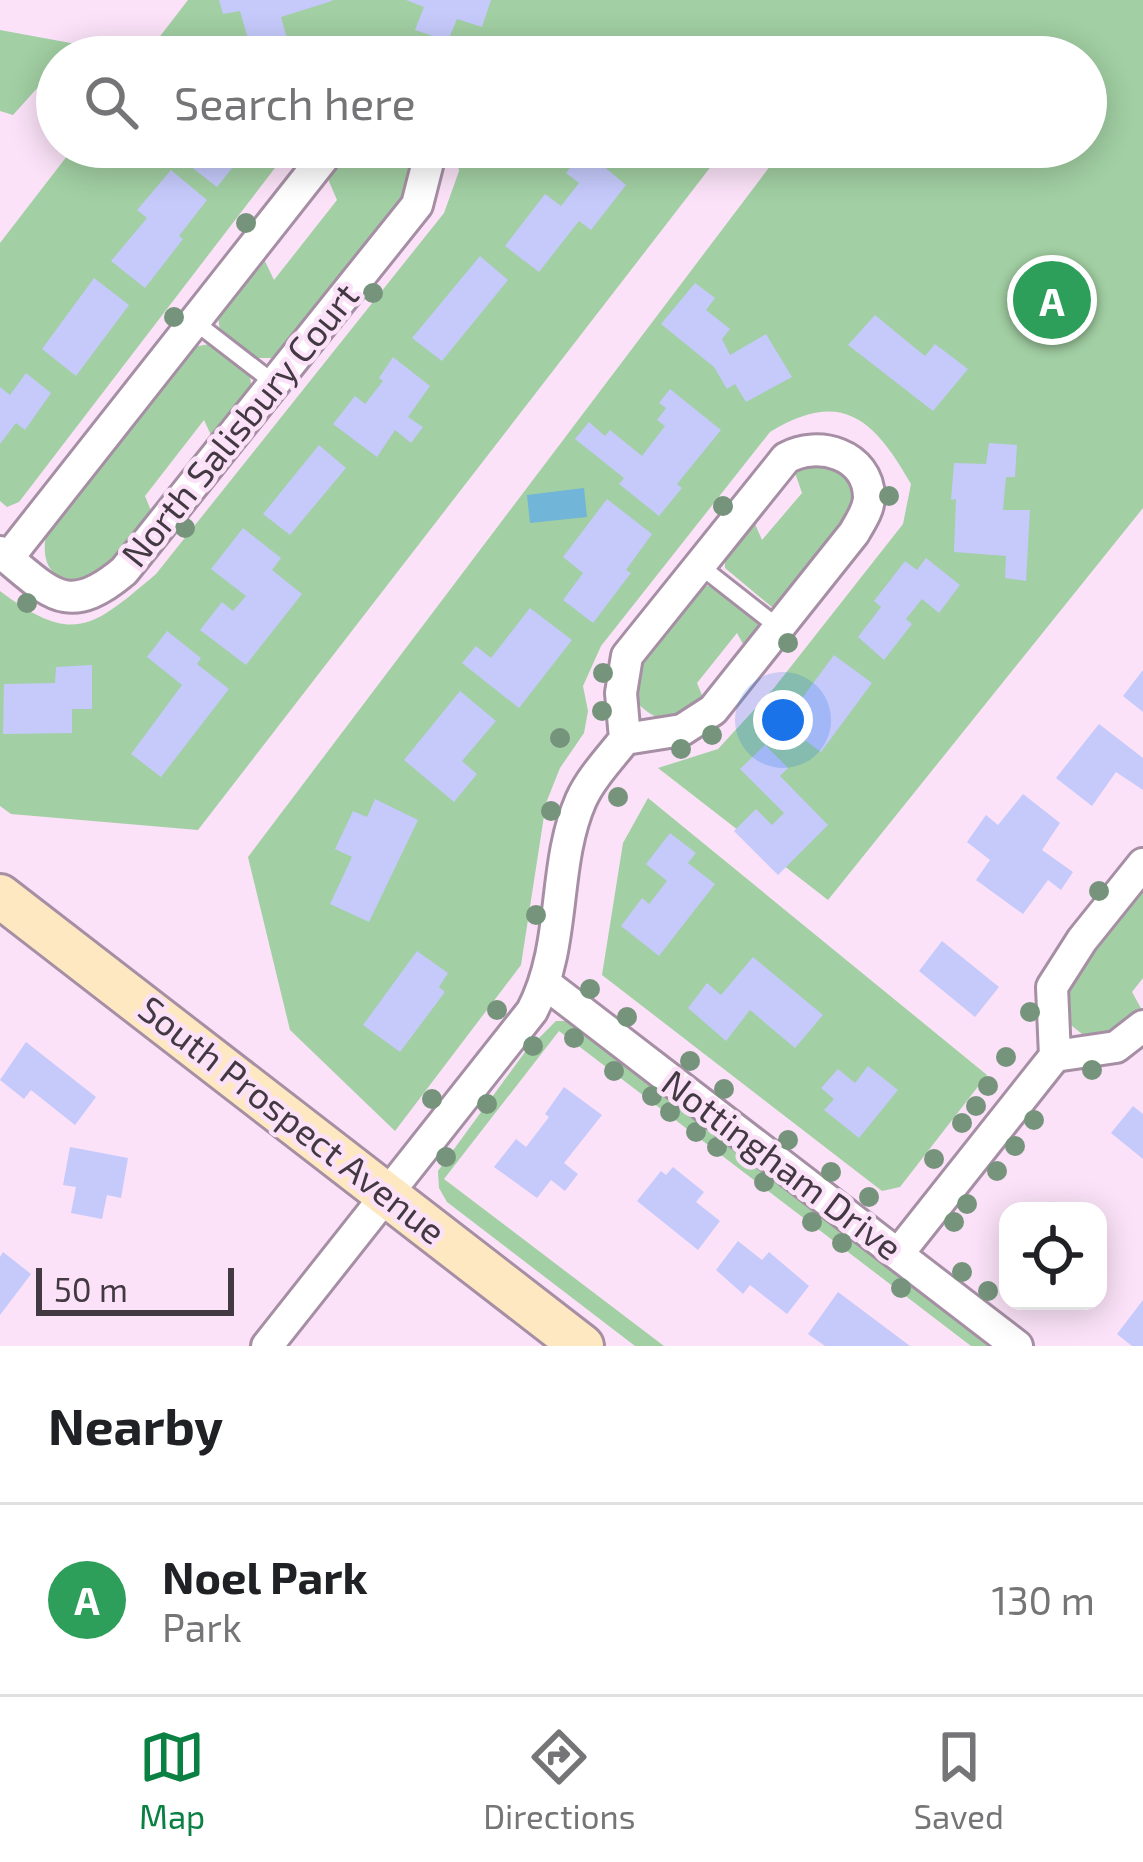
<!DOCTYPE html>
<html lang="en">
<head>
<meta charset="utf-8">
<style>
  :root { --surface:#fff; --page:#f2f2f2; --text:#202124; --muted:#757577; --line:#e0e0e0; --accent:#0b8043 }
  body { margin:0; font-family:"Exo 2",sans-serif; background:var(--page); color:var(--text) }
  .controls { position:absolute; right:36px; bottom:36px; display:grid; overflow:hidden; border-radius:24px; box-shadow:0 6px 30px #0003 }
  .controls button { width:108px; height:108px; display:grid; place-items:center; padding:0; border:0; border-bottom:3px solid var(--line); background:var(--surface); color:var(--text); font:60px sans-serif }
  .scale { position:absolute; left:36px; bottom:30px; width:198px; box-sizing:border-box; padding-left:12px; border:6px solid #433942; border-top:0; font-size:33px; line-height:42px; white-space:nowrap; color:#433942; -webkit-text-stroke:9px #fbe2f8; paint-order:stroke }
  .you { position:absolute; left:783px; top:720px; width:42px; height:42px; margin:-30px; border:9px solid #fff; border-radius:50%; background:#1a73e8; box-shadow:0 0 0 18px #1a73e833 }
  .badge { display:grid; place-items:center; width:78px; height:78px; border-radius:50%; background:var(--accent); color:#fff; font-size:39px; font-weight:700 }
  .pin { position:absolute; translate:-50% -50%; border:6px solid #fff; box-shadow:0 3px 12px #0006 }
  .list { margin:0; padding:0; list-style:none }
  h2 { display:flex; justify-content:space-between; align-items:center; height:156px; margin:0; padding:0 48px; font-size:51px }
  h2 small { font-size:39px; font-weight:400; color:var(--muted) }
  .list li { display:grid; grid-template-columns:78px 1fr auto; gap:36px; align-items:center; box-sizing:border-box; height:192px; padding:0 48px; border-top:3px solid var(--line) }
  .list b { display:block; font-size:45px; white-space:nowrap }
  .list p { margin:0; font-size:39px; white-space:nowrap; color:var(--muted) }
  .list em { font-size:39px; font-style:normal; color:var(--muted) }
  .icon { flex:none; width:66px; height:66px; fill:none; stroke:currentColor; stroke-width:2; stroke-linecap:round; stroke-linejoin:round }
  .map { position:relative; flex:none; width:1143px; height:1346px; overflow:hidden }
  .search { position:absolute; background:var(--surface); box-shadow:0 6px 30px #0003; left:36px; right:36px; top:36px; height:132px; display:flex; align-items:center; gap:30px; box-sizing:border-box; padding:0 42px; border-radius:66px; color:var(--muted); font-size:45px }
  .sheet { height:348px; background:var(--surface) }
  nav { display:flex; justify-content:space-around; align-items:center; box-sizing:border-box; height:168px; border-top:3px solid var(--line); background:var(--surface); font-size:33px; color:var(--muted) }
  nav a { display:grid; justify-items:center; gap:6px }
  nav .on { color:var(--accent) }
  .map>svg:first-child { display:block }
  .green { fill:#a2cfa3 }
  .water { fill:#71b5d8 }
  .building { fill:#c5cafb }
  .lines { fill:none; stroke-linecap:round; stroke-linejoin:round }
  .lane-casing { stroke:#a68fa4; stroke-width:21 }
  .street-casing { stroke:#a68fa4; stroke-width:36 }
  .secondary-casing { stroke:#a68fa4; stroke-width:48 }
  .lane { stroke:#fff; stroke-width:15 }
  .street { stroke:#fff; stroke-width:30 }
  .secondary { stroke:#fee8c1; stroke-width:42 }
  .tree { fill:#76947c }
  .labels { text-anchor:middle; stroke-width:9; stroke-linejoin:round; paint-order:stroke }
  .street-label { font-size:36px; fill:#433942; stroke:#fbe2f8 }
</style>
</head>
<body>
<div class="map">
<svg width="1143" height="1346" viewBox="0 0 1143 1346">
  <rect width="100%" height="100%" fill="#fbe2f8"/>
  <g class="green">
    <path d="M188,0H1143V508L828,900L658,768L718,749L774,688L903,524L911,484C874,419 842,388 770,432L601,646L583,686L588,711L584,733L560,768L546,803L521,965L395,1131L290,1030L248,857L777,157L766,147H1086V57H144Z"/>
    <polygon points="0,30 76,44 65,57 57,57 57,66 13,115 0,111"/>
    <polygon points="74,147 291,147 19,502 7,507 0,501 0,243"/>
    <polygon points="349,147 407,147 414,156 415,191 285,358 257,358 220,331 217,309 261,253 274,280 337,200 325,172"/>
    <path d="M456,147H726L198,830L11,814L0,806V591C74,647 93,627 156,574L444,213L459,171Z"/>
    <path d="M210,344L250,376L253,400L216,446L204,420L145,496L156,523L122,566L73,584C47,574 42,560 46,534L187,348Z"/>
    <polygon points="838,463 863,500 789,604 773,608 725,568 725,551 752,517 762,540 802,493 793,467"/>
    <path d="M718,585L757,615L760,638L748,653L737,633L697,683L706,705L665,722C654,716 639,709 635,697C624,659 674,615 695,587Z"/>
    <polygon points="648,798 987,1075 900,1187 882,1191 602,975 623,843"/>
    <polygon points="1143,879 1143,978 1132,992 1143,1012 1126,1035 1087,1038 1066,1021 1061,989"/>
    <polygon points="556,1021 577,1021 988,1346 971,1346 559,1031 444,1179 664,1346 635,1346 447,1202 439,1188 438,1171 525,1052"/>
  </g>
  <polygon class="water" points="584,488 587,517 530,523 527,495"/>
  <g class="building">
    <polygon points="219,0 332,0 332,1 281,17 289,45 253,56 240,11 223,14"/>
    <polygon points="406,0 491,0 482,27 457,19 448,41 415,30 424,7"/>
    <polygon points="592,36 594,57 503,57 501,44"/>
    <polygon points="190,147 249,147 217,187 181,159"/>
    <polygon points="584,150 626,185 591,230 579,221 539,272 505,246 545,194 561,206 579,183 566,173"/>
    <polygon points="171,170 207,200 179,236 183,239 145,288 111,261 147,218 137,210"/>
    <polygon points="480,256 508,280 442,361 412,338"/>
    <polygon points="94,278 129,305 76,376 42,349"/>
    <polygon points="695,283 715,298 706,310 730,329 722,339 730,355 766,334 792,377 746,402 735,384 727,389 714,367 661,324"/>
    <polygon points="875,315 925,356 935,344 968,369 933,411 848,345"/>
    <polygon points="393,357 430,386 408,417 423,427 411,443 395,430 377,457 333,424 355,396 365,404 383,381 379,378"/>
    <polygon points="26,373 51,393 25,430 16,423 0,444 0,387 10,395"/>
    <polygon points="670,389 721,430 677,484 682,488 659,516 619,484 624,478 575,439 589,422 605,436 610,430 642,456 665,426 657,420 666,408 659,403"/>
    <polygon points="989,443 1017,445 1015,477 1006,477 1003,510 1030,510 1026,581 1005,578 1006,556 954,552 956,499 951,500 954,463 986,464"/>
    <polygon points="319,445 346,468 290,535 263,514"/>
    <polygon points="607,499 652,534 626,570 631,573 593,623 563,600 583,573 563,557"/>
    <polygon points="243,528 281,558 272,570 302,594 246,665 200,630 222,602 233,611 246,596 211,569"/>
    <polygon points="926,558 960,585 939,613 922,599 906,619 912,624 884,660 858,637 881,607 874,601 905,561 917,570"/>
    <polygon points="530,608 572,640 519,708 462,663 476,646 491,658"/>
    <polygon points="167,631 201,658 197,664 229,689 161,777 131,754 182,685 147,657"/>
    <polygon points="834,655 872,683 821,752 783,724"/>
    <polygon points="92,665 92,709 72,709 72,733 3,734 4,684 55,683 56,667"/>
    <polygon points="1143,670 1143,712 1123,696"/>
    <polygon points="460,691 496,721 462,761 477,774 454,802 404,760"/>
    <polygon points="1099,724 1143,758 1143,790 1116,772 1092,806 1056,778"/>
    <polygon points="765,745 788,768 780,776 828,825 778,875 734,831 756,809 772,825 784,813 740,769"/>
    <polygon points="1023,794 1060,823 1042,850 1073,872 1061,890 1048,880 1023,914 976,880 990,860 967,842 986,815 998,825"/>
    <polygon points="375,799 418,820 369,922 330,904 352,857 335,849 353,811 367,817"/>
    <polygon points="670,833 696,853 688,863 715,884 659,956 621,926 642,898 649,904 667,881 646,864"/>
    <polygon points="942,941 999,987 975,1017 919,971"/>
    <polygon points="417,951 448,973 439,987 445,992 400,1052 363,1025"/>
    <polygon points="753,957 823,1015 795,1048 750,1010 726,1041 688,1008 707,983 721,995"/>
    <polygon points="26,1042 96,1097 75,1125 31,1090 24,1099 0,1080"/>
    <polygon points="868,1066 898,1090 859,1138 824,1110 834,1099 821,1088 838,1069 855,1083"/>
    <polygon points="564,1087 602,1115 564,1163 578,1174 565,1191 551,1180 537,1198 494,1167 516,1139 526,1147 549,1117 545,1114"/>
    <polygon points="1133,1106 1143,1114 1143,1159 1111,1133"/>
    <polygon points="70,1147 128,1158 121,1198 107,1195 102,1219 71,1213 76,1187 63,1185"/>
    <polygon points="673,1167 704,1192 696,1202 720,1221 698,1250 637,1201 661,1171 666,1175"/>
    <polygon points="738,1241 762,1260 769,1252 809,1286 787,1314 750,1285 743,1294 716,1270"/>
    <polygon points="3,1252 31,1274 0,1315 0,1257"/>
    <polygon points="838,1292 910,1346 825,1346 808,1334"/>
    <polygon points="1143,1300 1143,1346 1132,1346 1117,1334"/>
  </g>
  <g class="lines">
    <g class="lane-casing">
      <g id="lane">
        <polyline points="195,322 274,383"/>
        <polyline points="699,565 778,627"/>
      </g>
    </g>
    <g class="street-casing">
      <g id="street">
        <path d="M0,552C49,591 66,620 124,571L417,205L427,166L419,147"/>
        <polyline points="8,558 332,147"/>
        <polyline points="546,984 1017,1346"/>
        <polyline points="1055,1056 1116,1047 1143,1026"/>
        <polyline points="898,1254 1055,1056 1052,987 1082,940 1143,864"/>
        <path d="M267,1346L532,1011C567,944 552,866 581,800C591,778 610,758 625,739L621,693L627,656L786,458C818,440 868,454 869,497C869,510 860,522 854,533L713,710L682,730L625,739"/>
      </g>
    </g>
    <g class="secondary-casing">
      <polyline id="secondary" points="0,896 582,1346"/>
    </g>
    <use href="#lane" class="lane"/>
    <use href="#street" class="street"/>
    <use href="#secondary" class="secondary"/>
  </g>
  <g class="tree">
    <circle cx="246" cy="223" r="10"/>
    <circle cx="373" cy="293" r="10"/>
    <circle cx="174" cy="317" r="10"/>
    <circle cx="889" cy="496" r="10"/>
    <circle cx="723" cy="506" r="10"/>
    <circle cx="185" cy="528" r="10"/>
    <circle cx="27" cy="603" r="10"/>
    <circle cx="788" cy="643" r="10"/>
    <circle cx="603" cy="673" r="10"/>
    <circle cx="602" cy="711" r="10"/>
    <circle cx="712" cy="735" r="10"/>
    <circle cx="560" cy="738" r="10"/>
    <circle cx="681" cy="749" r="10"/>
    <circle cx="618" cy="797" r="10"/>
    <circle cx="551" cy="811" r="10"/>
    <circle cx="1099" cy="891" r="10"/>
    <circle cx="536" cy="915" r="10"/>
    <circle cx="590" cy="989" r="10"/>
    <circle cx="497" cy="1010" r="10"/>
    <circle cx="1030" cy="1012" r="10"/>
    <circle cx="627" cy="1017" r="10"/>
    <circle cx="574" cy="1038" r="10"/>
    <circle cx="533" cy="1046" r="10"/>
    <circle cx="1006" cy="1057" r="10"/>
    <circle cx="690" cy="1061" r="10"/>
    <circle cx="1092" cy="1070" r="10"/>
    <circle cx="614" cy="1071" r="10"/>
    <circle cx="988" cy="1086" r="10"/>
    <circle cx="724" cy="1089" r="10"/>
    <circle cx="652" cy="1096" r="10"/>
    <circle cx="432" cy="1099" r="10"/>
    <circle cx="487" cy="1104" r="10"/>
    <circle cx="976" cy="1106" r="10"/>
    <circle cx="670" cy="1112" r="10"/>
    <circle cx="1034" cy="1120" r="10"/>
    <circle cx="962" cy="1123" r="10"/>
    <circle cx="696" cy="1132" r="10"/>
    <circle cx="788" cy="1140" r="10"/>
    <circle cx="1015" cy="1146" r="10"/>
    <circle cx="717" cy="1147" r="10"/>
    <circle cx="446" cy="1157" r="10"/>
    <circle cx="934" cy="1159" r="10"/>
    <circle cx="997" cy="1171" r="10"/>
    <circle cx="831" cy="1172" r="10"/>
    <circle cx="764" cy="1182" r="10"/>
    <circle cx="869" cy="1197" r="10"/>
    <circle cx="967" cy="1204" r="10"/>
    <circle cx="812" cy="1222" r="10"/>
    <circle cx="954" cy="1222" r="10"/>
    <circle cx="842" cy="1243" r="10"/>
    <circle cx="962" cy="1272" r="10"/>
    <circle cx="901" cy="1288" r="10"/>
    <circle cx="988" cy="1291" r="10"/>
  </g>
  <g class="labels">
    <g class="street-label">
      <text transform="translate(240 425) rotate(-51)" y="13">North Salisbury Court</text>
      <text transform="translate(292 1120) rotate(38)" y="13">South Prospect Avenue</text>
      <text transform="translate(782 1165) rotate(37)" y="13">Nottingham Drive</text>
    </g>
  </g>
</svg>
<div class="controls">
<button><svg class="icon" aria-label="locate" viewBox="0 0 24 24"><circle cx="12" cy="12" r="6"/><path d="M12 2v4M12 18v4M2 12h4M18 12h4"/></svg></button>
</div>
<div class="scale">50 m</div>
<div class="you"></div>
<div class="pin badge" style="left:1052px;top:300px;background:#2e9e5b">A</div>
<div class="search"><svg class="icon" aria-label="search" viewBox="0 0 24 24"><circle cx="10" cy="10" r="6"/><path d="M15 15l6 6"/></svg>Search here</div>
</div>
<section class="sheet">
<h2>Nearby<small></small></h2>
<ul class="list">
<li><span class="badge" style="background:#2e9e5b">A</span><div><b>Noel Park</b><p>Park</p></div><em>130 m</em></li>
</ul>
</section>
<nav>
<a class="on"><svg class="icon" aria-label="map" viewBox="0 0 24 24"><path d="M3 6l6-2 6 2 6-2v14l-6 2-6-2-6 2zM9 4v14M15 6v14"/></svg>Map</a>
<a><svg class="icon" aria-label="directions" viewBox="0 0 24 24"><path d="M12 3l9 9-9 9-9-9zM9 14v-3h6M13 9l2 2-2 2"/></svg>Directions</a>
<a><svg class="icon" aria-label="saved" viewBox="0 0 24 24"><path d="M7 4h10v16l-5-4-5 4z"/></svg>Saved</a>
</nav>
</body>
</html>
